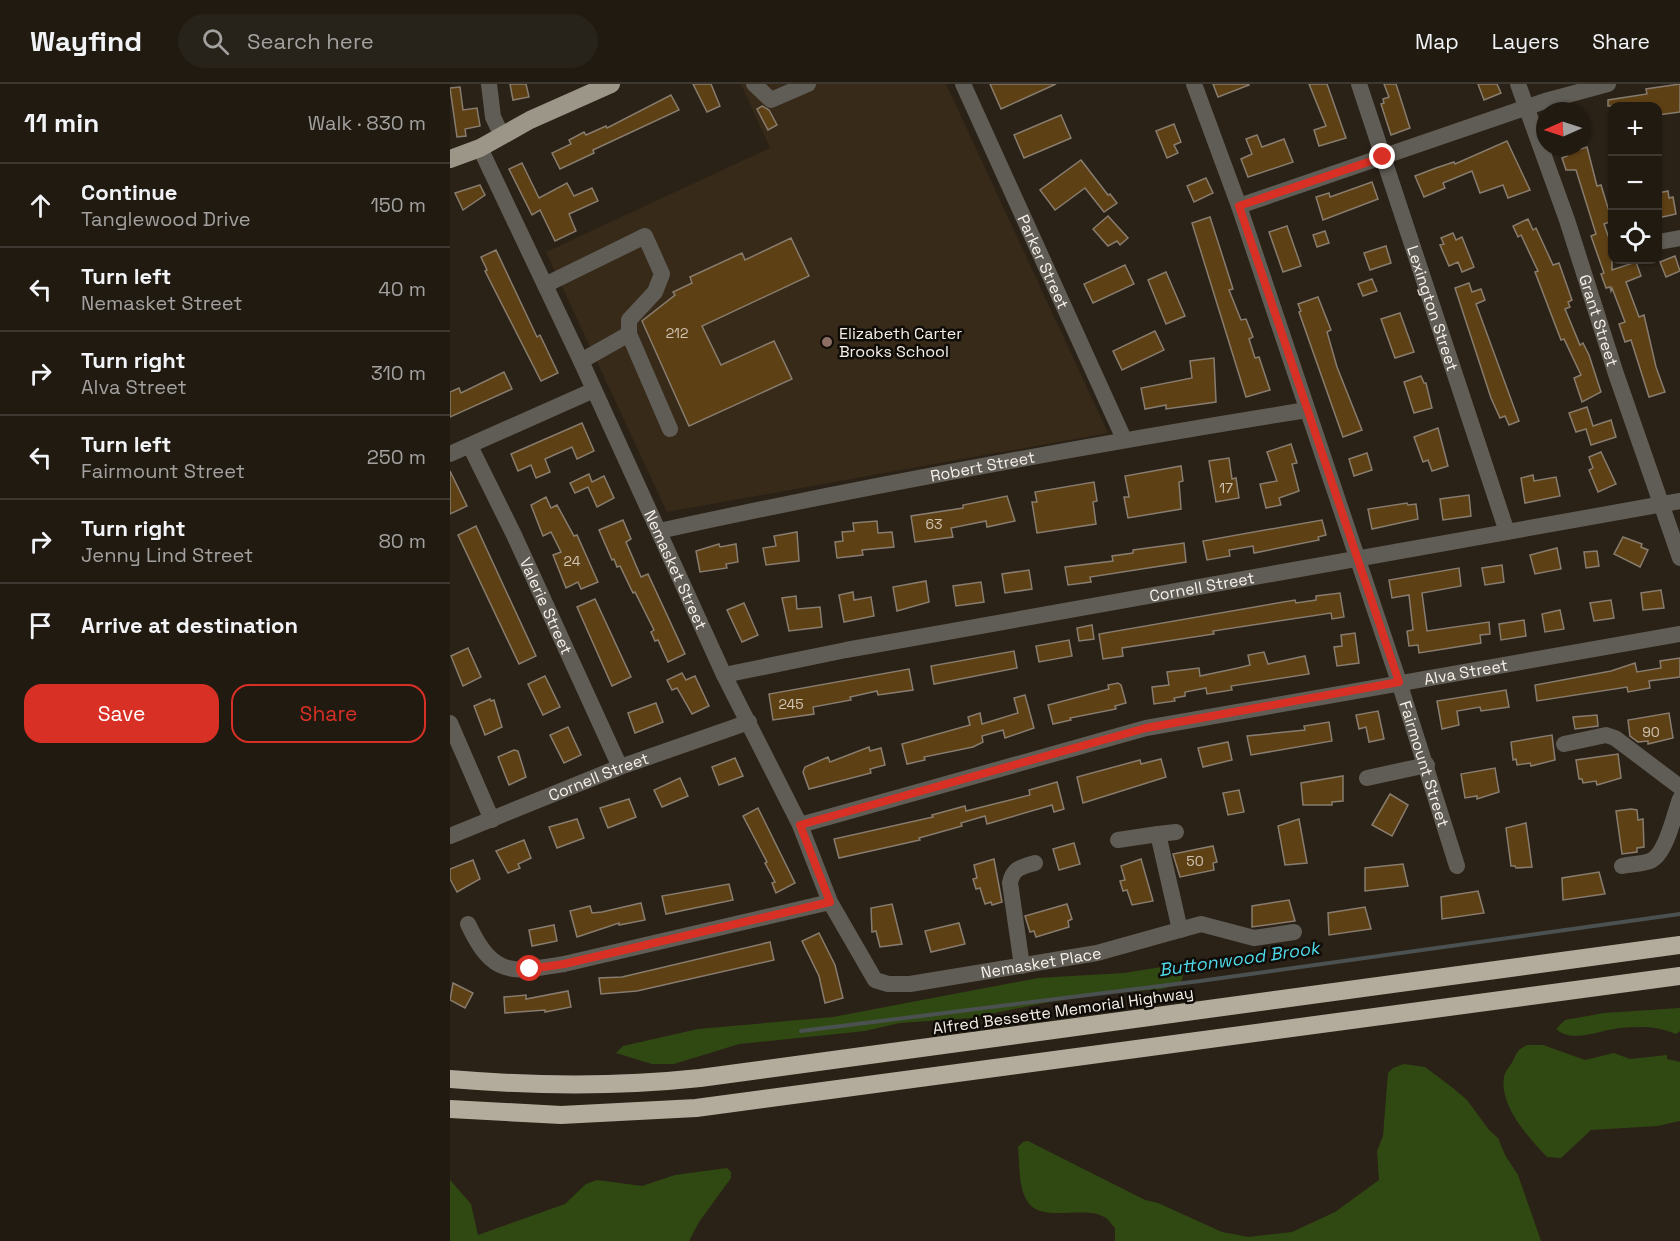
<!DOCTYPE html>
<html lang="en">
<head>
<meta charset="utf-8">
<style>
  :root { --surface:#201a11; --page:#28231a; --text:#f1f3f6; --muted:#a2a19f; --line:#3d3831; --accent:#d93025 }
  body { margin:0; font-family:"Space Grotesk",sans-serif; background:var(--page); color:var(--text) }
  .controls { position:absolute; right:18px; top:18px; display:grid; overflow:hidden; border-radius:12px; box-shadow:0 2px 4px #0004 }
  .controls button { width:54px; height:54px; display:grid; place-items:center; padding:0; border:0; border-bottom:2px solid var(--line); background:var(--surface); color:var(--text); font:30px sans-serif }
  .compass { position:absolute; left:1086px; top:18px; width:54px; height:54px; border-radius:50%; background:var(--surface); box-shadow:0 2px 4px #0004; rotate:267deg }
  .stop { position:absolute; width:18px; height:18px; margin:-14px; border:4px solid #d93025; border-radius:50%; background:#fff }
  .stop.end { background:#d93025; border-color:#fff; box-shadow:0 2px 6px #0008 }
  .list { margin:0; padding:0; list-style:none }
  h2 { display:flex; justify-content:space-between; align-items:center; height:78px; margin:0; padding:0 24px; font-size:26px }
  h2 small { font-size:20px; font-weight:400; color:var(--muted) }
  .list li { display:grid; grid-template-columns:39px 1fr auto; gap:18px; align-items:center; box-sizing:border-box; height:84px; padding:0 24px; border-top:2px solid var(--line) }
  .list b { display:block; font-size:22px; white-space:nowrap }
  .list p { margin:0; font-size:20px; white-space:nowrap; color:var(--muted) }
  .list em { font-size:20px; font-style:normal; color:var(--muted) }
  .actions { display:flex; gap:12px; padding:18px 24px }
  .actions a { flex:1; padding:14px 0; border:2px solid var(--accent); border-radius:18px; text-align:center; font-size:21px; color:var(--accent) }
  .actions .main { background:var(--accent); color:#fff }
  .icon { flex:none; width:33px; height:33px; fill:none; stroke:currentColor; stroke-width:2; stroke-linecap:round; stroke-linejoin:round }
  .map { position:relative; flex:none; width:1230px; height:1157px; overflow:hidden }
  header { display:flex; align-items:center; gap:36px; box-sizing:border-box; height:84px; padding:0 30px; background:var(--surface); border-bottom:2px solid var(--line) }
  header strong { font-size:28px }
  nav { display:flex; gap:33px; margin-inline-start:auto; font-size:21px }
  .search { width:420px; height:54px; background:var(--page); display:flex; align-items:center; gap:15px; box-sizing:border-box; padding:0 21px; border-radius:33px; color:var(--muted); font-size:22px }
  main { display:flex }
  aside { flex:1; background:var(--surface) }
  .map>svg:first-child { display:block }
  .built { fill:#382a19 }
  .green { fill:#304912 }
  .lines { fill:none; stroke-linecap:round; stroke-linejoin:round }
  .stream { stroke:#4a5150; stroke-width:4 }
  .building { fill:#5e4015; stroke:#877c6e; stroke-width:1.5 }
  .minor { stroke:#605d56; stroke-width:16 }
  .major { stroke:#9c9688; stroke-width:18 }
  .highway { stroke:#b3ac9c; stroke-width:18 }
  .route { stroke:#d93025; stroke-width:8 }
  .education-dot { fill:#8d6e63; stroke:#100c07; stroke-width:2 }
  .labels { text-anchor:middle; stroke-width:5; stroke-linejoin:round; paint-order:stroke }
  .number-label { font-size:14px; fill:#d0c4b3 }
  .street-label { font-size:16px; fill:#f6f0e8; stroke:#100c07 }
  .poi-label { font-size:16px; fill:#f6f0e8; stroke:#100c07; text-anchor:start }
  .water-label { font-size:18px; font-style:italic; fill:#4fd9ea; stroke:#100c07 }
</style>
</head>
<body>
<header>
<strong>Wayfind</strong>
<div class="search"><svg class="icon" aria-label="search" viewBox="0 0 24 24"><circle cx="10" cy="10" r="6"/><path d="M15 15l6 6"/></svg>Search here</div>
<nav><a>Map</a><a>Layers</a><a>Share</a></nav>
</header>
<main>
<aside>
<h2>11 min<small>Walk · 830 m</small></h2>
<ul class="list">
<li><svg class="icon" aria-label="ahead" viewBox="0 0 24 24"><path d="M12 20V5M6 11l6-6 6 6"/></svg><div><b>Continue</b><p>Tanglewood Drive</p></div><em>150 m</em></li>
<li><svg class="icon" aria-label="left" viewBox="0 0 24 24"><path d="M17 20v-9H6M10 6l-5 5 5 5"/></svg><div><b>Turn left</b><p>Nemasket Street</p></div><em>40 m</em></li>
<li><svg class="icon" aria-label="right" viewBox="0 0 24 24"><path d="M7 20v-9h11M14 6l5 5-5 5"/></svg><div><b>Turn right</b><p>Alva Street</p></div><em>310 m</em></li>
<li><svg class="icon" aria-label="left" viewBox="0 0 24 24"><path d="M17 20v-9H6M10 6l-5 5 5 5"/></svg><div><b>Turn left</b><p>Fairmount Street</p></div><em>250 m</em></li>
<li><svg class="icon" aria-label="right" viewBox="0 0 24 24"><path d="M7 20v-9h11M14 6l5 5-5 5"/></svg><div><b>Turn right</b><p>Jenny Lind Street</p></div><em>80 m</em></li>
<li><svg class="icon" aria-label="arrive" viewBox="0 0 24 24"><path d="M6 21V4h12l-3 4 3 4H6"/></svg><div><b>Arrive at destination</b></div></li>
</ul>
<div class="actions"><a class="main">Save</a><a>Share</a></div>
</aside>
<div class="map">
<svg width="1230" height="1157" viewBox="0 0 1230 1157">
  <rect width="100%" height="100%" fill="#2b2217"/>
  <polygon class="built" points="291,0 496,0 658,349 217,428 96,168 320,64"/>
  <g class="green">
    <polygon points="718,882 734,887 731,899 712,905 628,912 520,934 450,939 415,947 289,960 224,980 202,980 166,969 173,962 248,945 383,933 588,894 674,889"/>
    <path d="M1230,924V947L1226,950C1208,942 1189,942 1170,944C1149,946 1123,960 1106,945L1115,936L1154,929Z"/>
    <path d="M1078,961H1093L1135,976L1164,969L1180,975L1217,971V975L1230,978V1037L1207,1042L1141,1046L1111,1074L1097,1073C1079,1054 1049,1022 1054,993C1055,987 1060,982 1063,977C1067,968 1069,964 1078,961Z"/>
    <path d="M954,980L975,983L1003,1004L1017,1016L1039,1046L1048,1054L1055,1071L1068,1091L1091,1157H665V1144C662,1141 659,1136 656,1134C634,1119 590,1142 576,1115C568,1100 570,1080 568,1063L573,1058L578,1057L695,1116L708,1119L772,1148L798,1153L842,1148L885,1128L929,1096L927,1067L933,1052L938,989L943,984Z"/>
    <polygon points="277,1084 281,1088 281,1094 249,1138 239,1157 0,1157 0,1096 21,1120 28,1151 115,1120 136,1100 147,1096 192,1102 225,1091"/>
  </g>
  <g class="lines">
    <polyline class="stream" points="351,947 750,897 1230,830"/>
  </g>
  <g class="building">
    <polygon points="60,0 76,0 79,13 63,16"/>
    <polygon points="243,0 261,0 270,22 257,28"/>
    <polygon points="540,0 606,0 551,25"/>
    <polygon points="763,0 799,0 799,1 768,13"/>
    <polygon points="859,0 877,0 896,54 869,62 864,46 876,42"/>
    <polygon points="934,0 946,0 960,44 941,51 931,20 934,19 933,15 939,13"/>
    <polygon points="1028,0 1047,0 1051,9 1034,16"/>
    <polygon points="1230,0 1230,28 1208,31 1208,22 1158,22 1158,16 1197,10 1196,5"/>
    <polygon points="10,3 13,26 27,24 30,42 15,45 16,52 7,53 0,4"/>
    <polygon points="221,11 229,26 143,66 144,69 110,85 102,69 121,60 119,56 134,48 136,51 156,42 157,44"/>
    <polygon points="312,22 319,26 327,41 318,46 307,25"/>
    <polygon points="611,31 621,54 574,74 564,51"/>
    <polygon points="724,40 731,58 724,61 728,69 717,74 706,47"/>
    <polygon points="807,51 812,63 834,55 843,78 798,93 791,75 802,70 796,55"/>
    <polygon points="1057,57 1080,106 1058,114 1053,101 1030,109 1022,87 993,99 995,104 974,113 965,92 986,84 1004,78 1005,80"/>
    <polygon points="1137,63 1147,102 1151,101 1162,137 1154,140 1162,163 1162,186 1186,178 1191,192 1176,198 1189,233 1194,231 1206,283 1215,308 1199,313 1181,256 1175,258 1169,240 1175,238 1162,204 1161,207 1160,203 1156,204 1151,190 1154,189 1141,152 1146,150 1126,86 1116,86 1112,74 1117,72 1116,70"/>
    <polygon points="631,76 658,111 660,110 667,119 654,128 635,104 605,126 590,106"/>
    <polygon points="72,79 89,114 117,99 124,112 142,104 148,117 119,130 126,147 105,157 90,126 82,131 59,85"/>
    <polygon points="756,94 763,109 744,118 737,102"/>
    <polygon points="922,98 928,115 873,136 866,113 879,109 880,113"/>
    <polygon points="30,101 35,111 13,126 5,109"/>
    <polygon points="1218,107 1219,114 1223,113 1226,130 1208,134 1208,109"/>
    <polygon points="658,132 678,154 670,161 667,157 658,162 643,145"/>
    <polygon points="760,133 783,205 779,206 791,236 796,235 803,253 799,255 805,274 809,273 820,306 796,313 742,139"/>
    <polygon points="1078,135 1083,146 1086,144 1103,181 1109,179 1122,216 1118,218 1120,223 1115,225 1130,261 1133,259 1139,271 1151,308 1132,318 1124,294 1131,291 1114,255 1111,256 1085,188 1088,187 1071,151 1068,153 1063,142"/>
    <polygon points="837,142 851,182 833,188 819,148"/>
    <polygon points="875,147 879,159 867,163 863,151"/>
    <polygon points="1003,149 1006,156 1012,153 1024,183 1012,188 1008,178 999,182 990,161 994,160 991,154"/>
    <polygon points="341,154 359,192 252,242 271,281 324,257 342,295 239,342 192,237 225,211 223,208 242,199 240,193 292,169 295,176"/>
    <polygon points="936,162 941,179 920,186 914,169"/>
    <polygon points="46,166 87,253 90,251 108,289 91,297 35,187 37,186 31,173"/>
    <polygon points="1225,172 1230,187 1216,193 1210,178"/>
    <polygon points="675,181 684,200 643,219 634,200"/>
    <polygon points="716,188 735,232 716,240 698,196"/>
    <polygon points="922,195 927,207 913,212 908,200"/>
    <polygon points="1019,199 1022,208 1031,205 1035,216 1026,220 1069,337 1059,341 1055,332 1050,334 1041,314 1005,204"/>
    <polygon points="868,213 881,246 877,248 887,283 912,346 893,353 849,228 851,227 848,220"/>
    <polygon points="950,229 964,268 945,274 931,235"/>
    <polygon points="705,247 714,266 672,286 663,267"/>
    <polygon points="764,274 766,318 716,325 716,321 695,325 691,304 742,294 740,277"/>
    <polygon points="54,288 62,305 0,333 0,308 9,304 11,309"/>
    <polygon points="971,292 974,299 976,299 982,324 964,329 954,298"/>
    <polygon points="1137,323 1143,342 1161,336 1166,353 1141,361 1136,345 1126,348 1119,329"/>
    <polygon points="132,339 144,367 127,375 122,363 95,375 100,388 86,394 81,381 68,387 61,370"/>
    <polygon points="988,344 998,382 982,387 978,376 973,378 964,353"/>
    <polygon points="841,360 847,379 842,380 849,407 829,414 831,421 816,424 810,400 827,397 817,368"/>
    <polygon points="1151,368 1166,400 1148,408 1139,386 1143,384 1139,373"/>
    <polygon points="917,369 922,386 904,392 899,375"/>
    <polygon points="779,374 782,395 786,394 789,414 766,418 759,377"/>
    <polygon points="731,382 733,397 729,398 731,425 678,434 674,413 679,413 675,392"/>
    <polygon points="0,387 17,422 0,430"/>
    <polygon points="139,390 142,398 154,392 164,414 147,423 138,403 125,409 120,399"/>
    <polygon points="1083,391 1084,397 1106,393 1110,412 1075,419 1071,394"/>
    <polygon points="644,398 647,417 643,418 646,440 587,449 582,418 587,418 585,408"/>
    <polygon points="1019,411 1021,432 993,436 990,415"/>
    <polygon points="557,412 565,437 537,443 536,437 501,444 503,453 465,458 461,432 513,424 513,421"/>
    <polygon points="96,413 101,424 107,421 124,452 127,451 148,498 131,505 128,498 116,504 103,471 111,468 101,448 93,452 81,421"/>
    <polygon points="957,419 958,421 966,420 968,435 922,445 918,425"/>
    <polygon points="173,436 181,455 176,458 191,493 198,490 235,570 218,578 208,556 205,557 201,548 204,546 185,508 183,509 170,482 167,483 164,475 162,476 149,446"/>
    <polygon points="872,436 876,451 868,453 869,456 804,469 803,462 779,466 780,472 757,476 753,457"/>
    <polygon points="427,437 428,449 442,448 444,463 412,466 413,471 387,474 385,458 393,457 392,448 404,447 403,439"/>
    <polygon points="26,442 86,572 69,580 8,451"/>
    <polygon points="347,448 349,477 316,481 313,464 326,462 324,452"/>
    <polygon points="1173,453 1192,460 1191,463 1198,466 1190,483 1164,470"/>
    <polygon points="734,459 736,478 640,493 641,498 618,501 615,483 663,477 662,472 683,469 683,466"/>
    <polygon points="269,460 270,463 286,460 288,478 276,480 277,484 250,488 246,467"/>
    <polygon points="1107,464 1111,485 1085,490 1080,471"/>
    <polygon points="1147,467 1149,482 1136,484 1134,468"/>
    <polygon points="1052,481 1054,498 1035,501 1032,484"/>
    <polygon points="1009,484 1011,502 972,509 977,547 1039,538 1040,550 1030,551 1031,559 969,569 968,561 959,562 957,547 963,546 959,511 942,514 939,496"/>
    <polygon points="579,486 582,505 555,509 552,490"/>
    <polygon points="476,497 479,518 447,527 443,503"/>
    <polygon points="531,498 534,518 506,522 503,502"/>
    <polygon points="1211,506 1214,524 1193,526 1191,509"/>
    <polygon points="403,508 404,516 421,513 424,532 394,538 389,511"/>
    <polygon points="890,509 894,533 882,535 881,529 763,547 764,550 672,564 673,572 653,575 649,550 845,516 846,519 866,516 866,512"/>
    <polygon points="346,512 347,525 370,523 372,543 339,547 332,514"/>
    <polygon points="145,515 181,593 162,602 127,523"/>
    <polygon points="1161,516 1164,534 1144,537 1140,519"/>
    <polygon points="294,519 308,551 292,558 277,526"/>
    <polygon points="1110,526 1114,545 1095,548 1092,530"/>
    <polygon points="1074,536 1076,552 1051,556 1049,540"/>
    <polygon points="642,541 644,555 629,557 627,544"/>
    <polygon points="905,549 909,579 887,582 884,563 892,562 891,551"/>
    <polygon points="619,556 622,572 589,578 586,562"/>
    <polygon points="18,564 31,593 13,602 1,572"/>
    <polygon points="564,567 567,584 484,600 481,582"/>
    <polygon points="814,568 818,580 855,572 859,590 781,602 782,606 757,610 756,604 735,608 735,612 724,614 725,617 704,620 702,603 719,601 717,588 749,584 750,592 788,584 800,581 798,571"/>
    <polygon points="1230,574 1230,593 1199,597 1200,604 1178,608 1177,603 1087,617 1085,601 1161,587 1185,579 1187,588 1211,584 1210,577"/>
    <polygon points="459,585 463,606 428,611 427,607 400,613 401,616 363,623 364,630 323,636 319,610"/>
    <polygon points="232,589 236,596 245,592 259,622 242,630 227,604 222,606 217,596"/>
    <polygon points="95,592 110,623 93,631 78,600"/>
    <polygon points="668,599 671,601 676,619 665,622 666,625 620,634 621,636 603,640 598,621 659,605 658,601"/>
    <polygon points="1056,606 1059,623 1031,627 1030,623 1007,627 1009,641 992,645 987,617"/>
    <polygon points="575,611 584,644 555,654 553,646 532,652 533,658 523,663 474,673 475,676 457,680 452,660 520,641 518,633 530,629 532,640 568,629 564,614"/>
    <polygon points="40,615 41,617 44,616 52,643 35,651 24,622"/>
    <polygon points="206,619 213,638 185,649 178,629"/>
    <polygon points="928,627 934,655 919,658 916,643 909,645 906,631"/>
    <polygon points="1219,629 1223,654 1198,660 1198,657 1188,658 1180,652 1178,636"/>
    <polygon points="1147,631 1148,642 1125,645 1123,633"/>
    <polygon points="879,638 882,657 801,671 797,652 855,646 854,642"/>
    <polygon points="118,643 131,671 114,679 100,651"/>
    <polygon points="1102,651 1105,676 1081,682 1080,679 1067,681 1066,675 1063,676 1061,658"/>
    <polygon points="778,658 782,676 753,683 748,664"/>
    <polygon points="419,663 420,667 431,664 435,681 420,685 421,689 359,705 353,688 355,683 378,673 380,678"/>
    <polygon points="64,666 68,667 76,693 59,701 48,673"/>
    <polygon points="1168,670 1171,694 1147,701 1146,697 1133,699 1132,695 1129,695 1126,676"/>
    <polygon points="285,674 293,692 269,701 262,683"/>
    <polygon points="711,675 716,693 633,719 627,693 690,676 691,680"/>
    <polygon points="1045,684 1049,708 1027,715 1027,712 1015,714 1011,690"/>
    <polygon points="893,692 893,717 882,718 882,721 853,721 851,699"/>
    <polygon points="230,694 238,712 212,723 204,706"/>
    <polygon points="607,698 614,725 604,728 602,721 537,740 535,732 511,739 512,742 469,754 470,756 389,774 384,755 483,733 482,731 515,722 516,727 580,711 579,706"/>
    <polygon points="789,706 794,728 778,731 773,709"/>
    <polygon points="940,710 958,721 942,752 922,741"/>
    <polygon points="179,715 186,733 158,744 150,724"/>
    <polygon points="308,724 345,799 326,809 322,799 325,798 315,779 317,778 293,732"/>
    <polygon points="1181,725 1187,726 1188,736 1193,735 1194,763 1187,764 1187,768 1172,770 1166,727"/>
    <polygon points="127,735 134,754 107,764 99,743"/>
    <polygon points="849,735 857,779 835,781 828,742"/>
    <polygon points="1076,739 1082,783 1066,784 1065,782 1061,782 1056,744"/>
    <polygon points="74,756 81,774 68,780 70,784 58,789 46,767"/>
    <polygon points="624,759 630,780 609,786 603,765"/>
    <polygon points="763,762 767,778 763,779 764,786 730,793 723,770"/>
    <polygon points="544,775 552,818 542,821 541,818 535,820 530,804 526,805 523,795 527,794 524,781"/>
    <polygon points="691,775 703,817 682,821 677,806 673,807 670,797 675,796 671,782"/>
    <polygon points="23,776 30,795 7,808 0,795 0,785"/>
    <polygon points="953,780 958,802 915,807 915,784"/>
    <polygon points="1149,788 1155,810 1113,816 1112,794"/>
    <polygon points="279,800 283,816 216,830 212,812"/>
    <polygon points="1028,807 1034,829 992,835 991,813"/>
    <polygon points="839,816 845,837 802,843 802,822"/>
    <polygon points="191,819 195,836 169,841 169,839 127,853 120,827 140,822 142,829 152,828"/>
    <polygon points="442,820 452,860 430,863 426,847 422,848 421,824"/>
    <polygon points="617,820 622,835 618,837 619,843 586,853 584,847 580,848 575,832"/>
    <polygon points="915,823 921,845 879,851 878,829"/>
    <polygon points="509,839 515,860 481,868 475,847"/>
    <polygon points="104,841 107,857 82,862 79,846"/>
    <polygon points="369,849 385,881 393,914 375,919 369,892 352,857"/>
    <polygon points="320,858 324,876 187,907 151,910 149,894 172,893"/>
    <polygon points="3,899 23,909 15,924 0,916"/>
    <polygon points="118,907 121,923 95,928 95,926 55,929 54,913 76,911 76,915"/>
  </g>
  <g class="lines">
    <g class="minor">
      <polyline points="39,0 43,33 52,52"/>
      <polyline points="304,0 321,16 358,0"/>
      <path id="s1" d="M513,0L674,355"/>
      <path id="s2" d="M744,0L789,122L949,598L1007,782"/>
      <path id="s3" d="M909,0L1057,448"/>
      <path id="s4" d="M1068,0L1117,136L1166,290L1230,474"/>
      <path id="s5" d="M30,64L131,277L274,591L350,741L380,818L425,896L438,900H460L647,869L751,840L804,854L844,848"/>
      <polyline points="789,122 1095,17 1158,0"/>
      <polyline points="1208,158 1230,154"/>
      <polyline points="95,201 195,152 212,190 205,208 179,236 179,250 220,345"/>
      <polyline points="131,277 179,250"/>
      <path id="s6" d="M20,362L64,451L170,683"/>
      <polyline points="0,370 144,306"/>
      <path id="s7" d="M209,447C424,400 640,361 857,326"/>
      <path id="s8" d="M274,591L396,566L1230,417"/>
      <polyline points="0,639 42,736"/>
      <polyline points="1114,660 1156,651 1165,654 1230,703"/>
      <polyline points="917,694 977,681"/>
      <path id="s9" d="M350,741L696,644L1230,550"/>
      <polyline points="708,750 726,748"/>
      <path id="s10" d="M0,752L170,683L299,638"/>
      <polyline points="668,756 708,750 730,846"/>
      <path d="M1172,782C1181,780 1192,780 1200,777C1216,771 1224,731 1230,715"/>
      <path d="M18,840C43,893 61,889 114,880L380,818"/>
      <path d="M572,882L560,799C563,784 571,783 585,779"/>
    </g>
    <polyline class="major" points="0,75 30,64 80,36 161,0"/>
    <g class="highway">
      <path d="M0,995C84,1002 166,1003 250,994L1230,861"/>
      <polyline points="0,1025 111,1031 246,1024 1230,892"/>
    </g>
  </g>
  <g class="lines">
    <polyline class="route" points="80,885 114,880 380,818 350,741 696,644 949,598 789,122 933,73"/>
  </g>
  <circle class="education-dot" cx="377" cy="258" r="6"/>
  <g class="labels">
    <g class="number-label">
      <text x="227" y="254">212</text>
      <text x="776" y="409">17</text>
      <text x="484" y="445">63</text>
      <text x="122" y="482">24</text>
      <text x="341" y="625">245</text>
      <text x="1201" y="653">90</text>
      <text x="745" y="782">50</text>
    </g>
    <g class="street-label">
      <text dy="6" stroke="none"><textPath href="#s1" startOffset="195">Parker Street</textPath></text>
      <text dy="6" stroke="none"><textPath href="#s3" startOffset="236">Lexington Street</textPath></text>
      <text dy="6" stroke="none"><textPath href="#s4" startOffset="250">Grant Street</textPath></text>
      <text dy="6" stroke="none"><textPath href="#s7" startOffset="330">Robert Street</textPath></text>
      <text dy="6" stroke="none"><textPath href="#s5" startOffset="465">Nemasket Street</textPath></text>
      <text dy="6" stroke="none"><textPath href="#s8" startOffset="486">Cornell Street</textPath></text>
      <text dy="6" stroke="none"><textPath href="#s6" startOffset="177">Valerie Street</textPath></text>
      <text dy="6" stroke="none"><textPath href="#s9" startOffset="684">Alva Street</textPath></text>
      <text dy="6" stroke="none"><textPath href="#s2" startOffset="718">Fairmount Street</textPath></text>
      <text dy="6" stroke="none"><textPath href="#s10" startOffset="160">Cornell Street</textPath></text>
      <text dy="6" stroke="none"><textPath href="#s5" startOffset="1090">Nemasket Place</textPath></text>
      <text transform="translate(613 926) rotate(-8)" y="6">Alfred Bessette Memorial Highway</text>
    </g>
    <g class="poi-label">
      <text x="389" y="255">Elizabeth Carter<tspan x="389" dy="18">Brooks School</tspan></text>
    </g>
    <g class="water-label">
      <text transform="translate(789 875) rotate(-8)" y="6">Buttonwood Brook</text>
    </g>
  </g>
</svg>
<div class="controls">
<button>+</button>
<button>−</button>
<button><svg class="icon" aria-label="locate" viewBox="0 0 24 24"><circle cx="12" cy="12" r="6"/><path d="M12 2v4M12 18v4M2 12h4M18 12h4"/></svg></button>
</div>
<svg class="compass" viewBox="-18 -18 36 36"><path d="M0-13l5 13h-10z" fill="#e53935"/><path d="M0 13l5-13h-10z" fill="#a2a19f"/></svg>
<div class="stop" style="left:80px;top:885px"></div>
<div class="stop end" style="left:933px;top:73px"></div>
</div>
</main>
</body>
</html>
